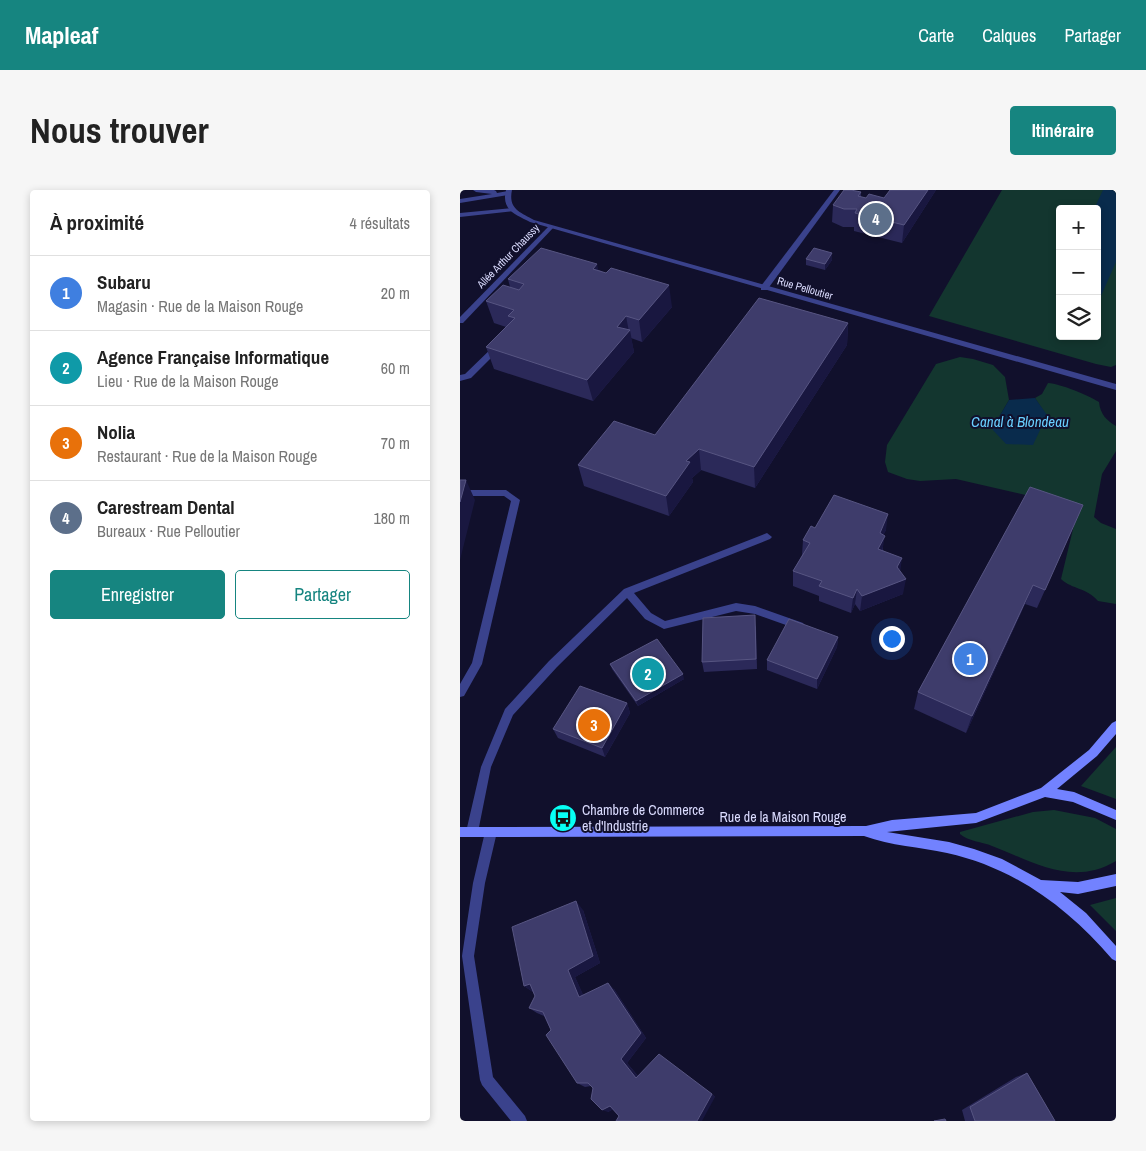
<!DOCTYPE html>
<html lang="fr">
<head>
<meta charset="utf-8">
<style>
  :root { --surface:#fff; --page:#f6f6f6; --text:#222; --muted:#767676; --line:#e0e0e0; --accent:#168580 }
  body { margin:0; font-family:"Archivo Narrow",sans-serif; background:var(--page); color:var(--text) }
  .controls { position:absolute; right:15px; top:15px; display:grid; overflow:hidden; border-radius:5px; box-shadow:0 2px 8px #0003 }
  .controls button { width:45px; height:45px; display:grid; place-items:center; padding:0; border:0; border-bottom:1px solid var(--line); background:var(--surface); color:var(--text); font:25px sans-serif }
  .you { position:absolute; left:431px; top:448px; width:18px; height:18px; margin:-12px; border:4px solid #fff; border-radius:50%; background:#1a73e8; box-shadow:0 0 0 8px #1a73e833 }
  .badge { display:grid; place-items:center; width:32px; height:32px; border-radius:50%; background:var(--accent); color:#fff; font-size:16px; font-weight:700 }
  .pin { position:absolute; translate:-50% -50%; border:2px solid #fff; box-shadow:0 1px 5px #0006 }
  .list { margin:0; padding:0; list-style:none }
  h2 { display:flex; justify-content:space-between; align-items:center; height:65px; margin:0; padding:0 20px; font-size:21px }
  h2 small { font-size:16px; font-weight:400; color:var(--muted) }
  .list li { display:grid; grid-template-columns:32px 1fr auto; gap:15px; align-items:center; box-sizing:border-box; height:75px; padding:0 20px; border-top:1px solid var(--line) }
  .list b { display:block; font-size:19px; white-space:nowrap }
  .list p { margin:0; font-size:16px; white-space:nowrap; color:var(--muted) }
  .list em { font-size:16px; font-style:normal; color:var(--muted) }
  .actions { display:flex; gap:10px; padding:15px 20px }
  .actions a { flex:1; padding:11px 0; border:1px solid var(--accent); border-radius:5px; text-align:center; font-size:18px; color:var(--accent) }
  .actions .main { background:var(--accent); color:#fff }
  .icon { flex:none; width:28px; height:28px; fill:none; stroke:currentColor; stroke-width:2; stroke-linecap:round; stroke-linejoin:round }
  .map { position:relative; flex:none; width:656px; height:931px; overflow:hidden; border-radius:5px }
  header { display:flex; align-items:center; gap:30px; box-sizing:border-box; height:70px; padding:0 25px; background:var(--accent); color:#fff }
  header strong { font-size:24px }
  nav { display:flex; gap:28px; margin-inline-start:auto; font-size:18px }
  .intro { display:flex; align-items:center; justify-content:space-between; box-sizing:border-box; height:120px; padding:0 30px }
  h1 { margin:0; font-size:35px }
  .button { padding:12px 22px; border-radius:5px; background:var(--accent); color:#fff; font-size:18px; font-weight:700 }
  main { display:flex; gap:30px; padding:0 30px }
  aside { flex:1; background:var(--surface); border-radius:5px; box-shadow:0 2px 8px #0003 }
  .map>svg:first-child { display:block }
  .green { fill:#13362f; fill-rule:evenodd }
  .water { fill:#092b4c }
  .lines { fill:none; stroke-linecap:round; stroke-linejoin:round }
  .lane { fill:#3a428c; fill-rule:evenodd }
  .street { fill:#3a428c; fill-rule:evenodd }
  .secondary { fill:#7282ff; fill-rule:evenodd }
  .wall { fill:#2b2959 }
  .shaded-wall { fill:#191740 }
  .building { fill:#3e3c6b; stroke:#575582 }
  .labels { text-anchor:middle; stroke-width:4; stroke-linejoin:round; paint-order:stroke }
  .far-street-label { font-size:11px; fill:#dbdcff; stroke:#11102c }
  .poi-label { font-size:14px; fill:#dbdcff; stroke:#11102c; text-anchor:start }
  .street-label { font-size:14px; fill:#dbdcff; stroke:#11102c }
  .water-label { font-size:15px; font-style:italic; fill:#69cfff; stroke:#11102c }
</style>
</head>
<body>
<header>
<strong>Mapleaf</strong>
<nav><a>Carte</a><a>Calques</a><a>Partager</a></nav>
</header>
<div class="intro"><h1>Nous trouver</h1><a class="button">Itinéraire</a></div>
<main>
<aside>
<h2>À proximité<small>4 résultats</small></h2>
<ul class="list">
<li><span class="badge" style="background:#3f7fe0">1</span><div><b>Subaru</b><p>Magasin · Rue de la Maison Rouge</p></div><em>20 m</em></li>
<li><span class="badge" style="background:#0f9aa8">2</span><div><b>Agence Française Informatique</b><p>Lieu · Rue de la Maison Rouge</p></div><em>60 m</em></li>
<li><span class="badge" style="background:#e8710a">3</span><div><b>Nolia</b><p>Restaurant · Rue de la Maison Rouge</p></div><em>70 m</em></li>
<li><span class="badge" style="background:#5c6f8a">4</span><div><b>Carestream Dental</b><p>Bureaux · Rue Pelloutier</p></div><em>180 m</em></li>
</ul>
<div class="actions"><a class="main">Enregistrer</a><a>Partager</a></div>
</aside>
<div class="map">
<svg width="656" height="931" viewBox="0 0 656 931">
  <rect width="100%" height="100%" fill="#11102c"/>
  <g class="green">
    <path d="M542,0H656V175L651,177L636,174L469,126ZM600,19H637V146H600Z"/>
    <path d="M500,167L513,169L533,175L545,187L549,210L532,239L587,226L575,208L582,204L588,193C601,194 628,205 639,212C640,224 647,231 656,236V261L642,284L634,327L641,333L656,339V414L638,411C626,397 613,400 601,389L614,335L574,307L496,289L460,291L447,289L428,282L425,272L427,255L476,174Z"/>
    <polygon points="656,557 656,609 621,596"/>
    <path d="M594,620L635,628L656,639V671C612,697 574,672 532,656C523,652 507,651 500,644V642L573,622Z"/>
    <polygon points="656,708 656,741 630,715"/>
  </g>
  <g class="water">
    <polygon points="643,0 656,0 656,72 637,115 637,19 634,19"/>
    <polygon points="575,208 587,225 573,255 546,254 532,239 549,210"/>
  </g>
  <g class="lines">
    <g class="lane">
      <polygon points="13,0 34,0 36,1 37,3 48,1 51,3 48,5 0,13 0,9 32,4 16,2"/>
      <polygon points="374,0 380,0 307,100 301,100 301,96"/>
      <polygon points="52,18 55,20 54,21 0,27 0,23"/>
      <polygon points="89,36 94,37 3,133 0,133 0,127"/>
      <polygon points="36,154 39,154 43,156 11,188 0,191 0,185 5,184"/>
      <polygon points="0,300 46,300 60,310 22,474 4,506 0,507 0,494 12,473 51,311 44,306 0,306"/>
      <polygon points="307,343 312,347 310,349 174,403 191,423 205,431 276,413 295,416 343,433 345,436 343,439 340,440 295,424 276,421 204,439 185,429 167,408 97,477 53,525 31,577 18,642 16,646 12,647 8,646 6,642 21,577 45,519 89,471 164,399"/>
      <polygon points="31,637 35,638 37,642 25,693 14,766 33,887 65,926 67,931 51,931 22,895 20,890 2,766 13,693 25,642 27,638"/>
    </g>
    <path class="street" d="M46,0H52C48,19 60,22 74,30L656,194V200L70,32C55,24 41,20 46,0Z"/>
    <path class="secondary" d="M656,531V544L637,566L597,599L614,602L656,620V630L613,612L585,607L516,633L427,642L489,652L514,659L542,669L581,690L618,692L656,684V696L618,704L600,702L626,723L656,756V771L652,769C608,718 555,678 487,663C460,657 431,656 404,646L0,647V637L406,636L432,630L516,623L581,598L629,560L652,533Z"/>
  </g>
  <g class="wall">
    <polygon points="476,0 442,53 394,41 394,37 383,37 372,32 373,15 401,2 401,7 406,8 424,8"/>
    <polygon points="346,69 372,70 365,80 346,75"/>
    <polygon points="139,80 212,117 182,152 171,148 174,162 133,211 34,179 26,157 46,137 34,133 26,111 50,97 48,89"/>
    <polygon points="388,133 387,155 295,298 241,280 232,288 233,292 209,326 124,296 118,275 195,245"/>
    <polygon points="623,315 577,418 565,414 506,543 454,519 458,502"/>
    <polygon points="355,338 426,340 423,345 423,360 440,381 443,404 400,421 395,414 391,423 359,411 359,406 333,396 333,381 342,365 343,350"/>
    <polygon points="296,436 297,479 244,482 242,472"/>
    <polygon points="378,447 377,457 357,499 307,480 307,470"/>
    <polygon points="150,474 224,489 178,516 152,479"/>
    <polygon points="167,513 170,523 145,567 98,548 93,539"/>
    <polygon points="123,720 140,773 115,787 123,805 154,799 186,848 167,873 178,886 252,904 255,907 159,926 153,919 148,922 131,896 125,897 117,893 84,826 77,823 69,818 75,806 73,802 64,796"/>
    <polygon points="567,883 595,931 505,931 502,920 556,887"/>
  </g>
  <g class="shaded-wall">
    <polygon points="468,0 476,0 442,53 444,35"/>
    <polygon points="372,63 372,70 365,80 365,74"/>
    <polygon points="137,74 142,96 133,79"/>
    <polygon points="209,95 212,117 182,152 179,130"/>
    <polygon points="166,126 169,142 170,140 174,162 133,211 127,190 157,137"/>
    <polygon points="388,133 387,155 295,298 294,277"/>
    <polygon points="239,259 241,280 232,288 233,292 209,326 206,306 226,271"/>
    <polygon points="6,290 15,310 0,370 0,312"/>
    <polygon points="428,324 426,340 417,359 420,343"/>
    <polygon points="425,346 422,362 418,359"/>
    <polygon points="442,368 440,383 437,377"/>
    <polygon points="446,389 443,404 400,421 402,406"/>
    <polygon points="573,395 565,414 506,543 512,526"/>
    <polygon points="397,399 395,414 391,423 393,408"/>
    <polygon points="378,447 377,457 357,499 357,489"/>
    <polygon points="223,484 224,489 178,516 176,511"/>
    <polygon points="167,513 170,523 145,567 142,558"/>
    <polygon points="116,711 123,720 140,773 115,787 127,813 119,807 108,780"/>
    <polygon points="148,793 154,799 186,848 167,873 182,891 176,888 161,869"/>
    <polygon points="70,794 73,802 64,796"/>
    <polygon points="252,904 255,907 242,931 237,931"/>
    <polygon points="150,916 156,918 148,922 142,920"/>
  </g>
  <g class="building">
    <polygon points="384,0 391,0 401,2 398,6 406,8 409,4 424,8 430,0 468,0 444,35 395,23 397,19 384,19 373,15"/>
    <polygon points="81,58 137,74 133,79 146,83 151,78 209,95 179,130 166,126 157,137 170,140 127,190 26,157 55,128 48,126 54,120 26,111 43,95 59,100 64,94 48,89"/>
    <polygon points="354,58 372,63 365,74 346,69"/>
    <polygon points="299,108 388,133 294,277 239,259 226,271 230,272 206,306 118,275 154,231 195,245"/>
    <polygon points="0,290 6,290 0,312"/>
    <polygon points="570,297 623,315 585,400 573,395 512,526 458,502"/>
    <polygon points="374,305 428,324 420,343 425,346 418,359 442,368 437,377 446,389 402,406 397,399 393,408 359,396 362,391 333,381 350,353 343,350 351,336 355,338"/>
    <polygon points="295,425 296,469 242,472 243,428"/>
    <polygon points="329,429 378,447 357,489 307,470"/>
    <polygon points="197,449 223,484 176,511 150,474"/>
    <polygon points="120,496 167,513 142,558 93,539"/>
    <polygon points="116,711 133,766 108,780 119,807 148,793 181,843 161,869 176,888 199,864 252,904 237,931 156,931 159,926 150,916 142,920 131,909 133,898 128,893 117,893 86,845 91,840 83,822 69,818 75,806 70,794 64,796 52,737"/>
    <polygon points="567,883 595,931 515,931 510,917"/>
    <polygon points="485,929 486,931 474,931"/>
  </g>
  <defs>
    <g id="bus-disc" transform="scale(1.4375)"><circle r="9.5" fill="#07fff4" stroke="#11102c"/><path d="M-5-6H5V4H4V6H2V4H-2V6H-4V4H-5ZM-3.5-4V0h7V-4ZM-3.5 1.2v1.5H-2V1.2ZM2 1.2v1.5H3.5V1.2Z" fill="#111"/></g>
  </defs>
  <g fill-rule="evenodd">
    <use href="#bus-disc" x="103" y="628"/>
  </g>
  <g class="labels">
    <g class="far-street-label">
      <text transform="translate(48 66) rotate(-46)" y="4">Allée Arthur Chaussy</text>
      <text transform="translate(345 98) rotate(16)" y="4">Rue Pelloutier</text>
    </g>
    <g class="poi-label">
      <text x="122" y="625">Chambre de Commerce<tspan x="122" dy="16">et d'Industrie</tspan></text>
    </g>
    <g class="street-label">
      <text x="323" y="632">Rue de la Maison Rouge</text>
    </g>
    <g class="water-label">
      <text x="560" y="237">Canal à Blondeau</text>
    </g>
  </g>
</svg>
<div class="controls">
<button>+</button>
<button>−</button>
<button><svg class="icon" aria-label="layers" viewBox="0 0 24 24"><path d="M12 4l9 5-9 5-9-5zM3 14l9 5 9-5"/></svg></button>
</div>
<div class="you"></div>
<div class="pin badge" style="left:510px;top:469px;background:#3f7fe0">1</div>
<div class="pin badge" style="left:188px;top:484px;background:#0f9aa8">2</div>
<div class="pin badge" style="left:134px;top:535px;background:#e8710a">3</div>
<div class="pin badge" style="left:416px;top:29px;background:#5c6f8a">4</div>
</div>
</main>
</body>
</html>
